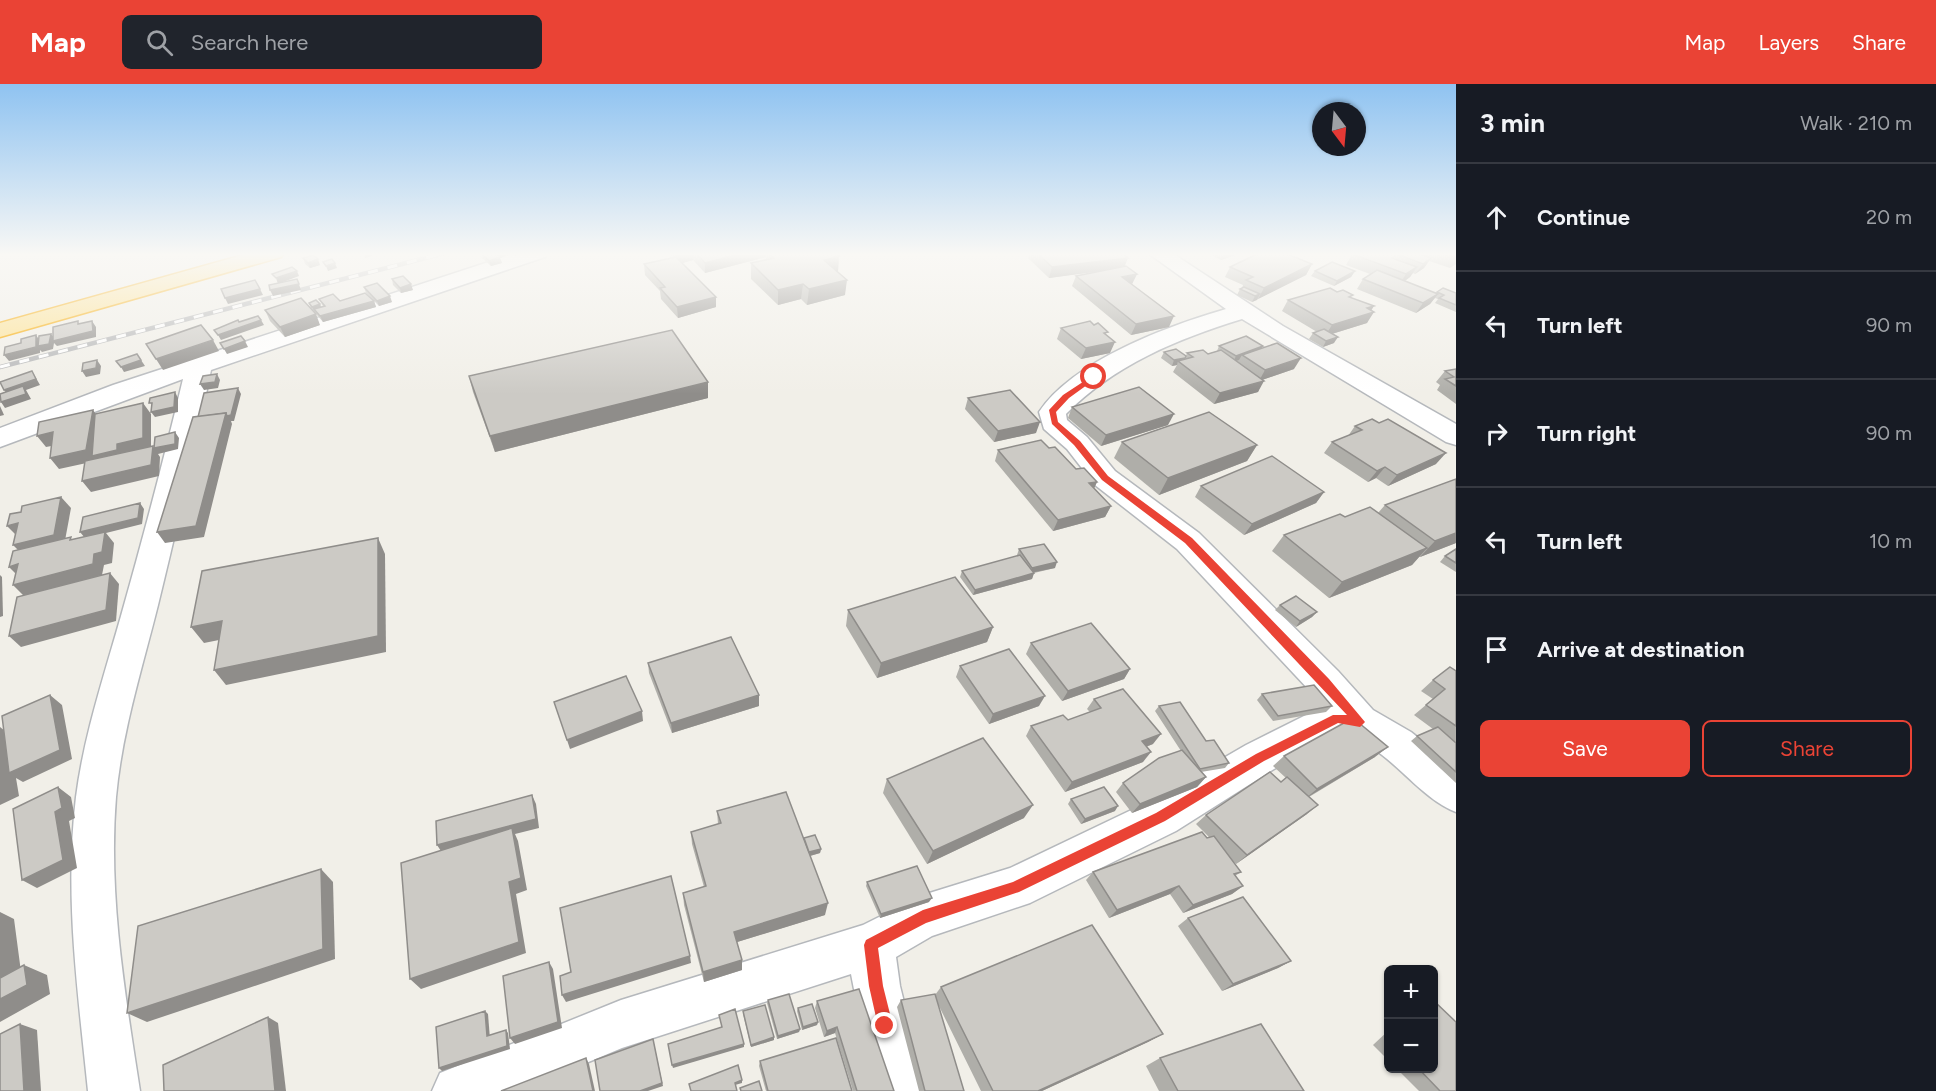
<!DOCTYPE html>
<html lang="en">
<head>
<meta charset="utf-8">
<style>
  :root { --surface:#171b24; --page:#20242c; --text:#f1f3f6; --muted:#9ea1a6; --line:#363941; --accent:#ea4335 }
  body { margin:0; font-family:Figtree,sans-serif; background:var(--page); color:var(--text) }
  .controls { position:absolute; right:18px; bottom:18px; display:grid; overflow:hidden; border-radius:9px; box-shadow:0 2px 4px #0004 }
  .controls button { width:54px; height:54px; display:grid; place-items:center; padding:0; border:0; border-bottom:2px solid var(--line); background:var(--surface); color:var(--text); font:30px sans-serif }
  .compass { position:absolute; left:1312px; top:18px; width:54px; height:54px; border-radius:50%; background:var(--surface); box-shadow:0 2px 4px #0004; rotate:164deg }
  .stop { position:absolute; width:18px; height:18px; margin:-14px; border:4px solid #ea4335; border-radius:50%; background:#fff }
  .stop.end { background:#ea4335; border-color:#fff; box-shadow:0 2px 6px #0008 }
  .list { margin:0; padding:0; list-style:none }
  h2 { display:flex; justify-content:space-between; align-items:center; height:78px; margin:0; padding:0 24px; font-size:26px }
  h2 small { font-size:20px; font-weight:400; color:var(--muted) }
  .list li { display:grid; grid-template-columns:39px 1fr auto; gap:18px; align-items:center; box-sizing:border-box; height:108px; padding:0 24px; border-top:2px solid var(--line) }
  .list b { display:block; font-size:22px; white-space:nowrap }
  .list em { font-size:20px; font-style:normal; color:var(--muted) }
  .actions { display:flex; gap:12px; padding:18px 24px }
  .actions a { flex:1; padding:14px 0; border:2px solid var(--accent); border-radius:9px; text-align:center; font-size:21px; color:var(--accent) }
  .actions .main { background:var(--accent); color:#fff }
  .icon { flex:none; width:33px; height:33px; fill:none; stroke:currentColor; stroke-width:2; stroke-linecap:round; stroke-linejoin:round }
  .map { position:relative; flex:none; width:1456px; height:1007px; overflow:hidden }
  header { display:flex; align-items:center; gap:36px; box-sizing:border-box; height:84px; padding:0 30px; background:var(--accent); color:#fff }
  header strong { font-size:28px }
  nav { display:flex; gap:33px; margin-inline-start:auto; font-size:21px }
  .search { width:420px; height:54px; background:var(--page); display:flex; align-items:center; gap:15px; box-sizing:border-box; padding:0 21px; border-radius:9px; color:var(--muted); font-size:22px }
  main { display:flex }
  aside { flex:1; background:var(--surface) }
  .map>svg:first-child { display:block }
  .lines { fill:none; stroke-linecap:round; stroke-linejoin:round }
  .minor-casing { stroke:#b5b8bc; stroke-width:3 }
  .highway-casing { stroke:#f9ab00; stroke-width:3 }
  .minor { fill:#fff; fill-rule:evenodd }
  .highway { fill:#fde293; fill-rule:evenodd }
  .rail-casing { stroke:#b6b7b8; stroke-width:4.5 }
  .rail { stroke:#fff; stroke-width:3; stroke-dasharray:10; stroke-linecap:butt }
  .wall { fill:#afaea9 }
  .shaded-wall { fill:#8f8d8a }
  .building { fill:#cccac5; stroke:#8f8d8a; stroke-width:1.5 }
  .route { fill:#ea4335 }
</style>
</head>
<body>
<header>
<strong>Map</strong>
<div class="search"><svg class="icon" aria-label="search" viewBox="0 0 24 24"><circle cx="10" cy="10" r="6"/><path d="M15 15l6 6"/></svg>Search here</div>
<nav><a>Map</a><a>Layers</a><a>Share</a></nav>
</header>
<main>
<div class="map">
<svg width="1456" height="1007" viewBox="0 0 1456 1007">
  <rect width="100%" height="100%" fill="#f1efe8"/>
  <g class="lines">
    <g class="minor-casing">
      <g id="minor">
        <path d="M516,169H548L545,173L211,286C195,365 177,443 158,521C142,585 122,647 116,713C108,811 125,910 140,1007H88C78,909 64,811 76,713C84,651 104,592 121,532C143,454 164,375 183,295L0,363V344L113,301Z"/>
        <path d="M1148,169H1172L1283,242L1456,340V361L1446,358L1242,235C1177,255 1114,281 1066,330L1067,336L1087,353L1115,387L1199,449L1338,587L1373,626L1411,648L1456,684V728C1413,711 1388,659 1340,651L1274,685L1176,747L1030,819L932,852L896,873L900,902L926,1007H874L851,890L622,964L519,1007H432L440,989L621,916L863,841L923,811L1010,784L1146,719L1246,661L1324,622L1177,465L1095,401L1067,365L1044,345L1039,328C1074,276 1168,242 1226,225Z"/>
      </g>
    </g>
    <g class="highway-casing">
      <polygon id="highway" points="250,169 284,169 281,173 0,253 0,239"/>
    </g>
    <use href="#minor" class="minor"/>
    <use href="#highway" class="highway"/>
    <g class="rail-casing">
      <polyline id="rail" points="0,283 445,169"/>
    </g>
    <use href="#rail" class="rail"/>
  </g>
  <g class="wall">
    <polygon points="481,169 509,169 509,170 500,174 502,179 491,182 482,174"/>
    <polygon points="668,169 836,169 839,172 838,187 837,187 845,211 807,221 801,215 778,221 751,195 751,179 766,176 766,173 705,189 693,176 682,179 716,223 678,234 661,215 660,207 645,191 644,180 672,173"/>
    <polygon points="1030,169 1123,169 1124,182 1137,190 1132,200 1169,243 1131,251 1072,202 1076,192 1099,187 1049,194 1028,174"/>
    <polygon points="1207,169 1241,169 1221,176"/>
    <polygon points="1325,169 1340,169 1333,172"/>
    <polygon points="1354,169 1456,169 1456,180 1450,184 1429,177 1424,184 1415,190 1413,189 1410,193 1405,197 1436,209 1437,208 1456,209 1456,228 1435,219 1438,215 1435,214 1430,220 1416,229 1357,205 1363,195 1370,190 1346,181 1352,170"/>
    <polygon points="1286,170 1312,180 1306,191 1252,218 1237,211 1240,205 1242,204 1243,201 1225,193 1230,183"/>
    <polygon points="303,174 320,181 310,184 305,180"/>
    <polygon points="1315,187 1355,187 1351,193 1334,202 1311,192"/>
    <polygon points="392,195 413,206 401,209 393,201"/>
    <polygon points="364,203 392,218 379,222 366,209"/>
    <polygon points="1337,208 1352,214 1371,227 1367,239 1332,250 1334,259 1323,263 1309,255 1313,249 1317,248 1282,227 1288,216"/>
    <polygon points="319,215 340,217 374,217 376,223 323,238 311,224 309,219 320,220 321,223 323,222"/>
    <polygon points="265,226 320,241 285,253 270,237"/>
    <polygon points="1061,244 1107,252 1110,269 1081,275 1057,255"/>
    <polygon points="1219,262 1263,262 1262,264 1294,285 1262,296 1258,308 1214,320 1173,288 1177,281 1172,282 1161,274 1164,268 1186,272 1187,269 1208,270 1217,267"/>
    <polygon points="1456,285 1456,320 1437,306 1440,301 1436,298 1445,287"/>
    <polygon points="469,292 708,298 708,314 495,368 473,308"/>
    <polygon points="968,314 1036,349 994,358 965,325"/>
    <polygon points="1072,323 1168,341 1101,362 1068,334"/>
    <polygon points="1355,342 1436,380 1388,402 1376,394 1368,398 1324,369 1332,358 1348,352"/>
    <polygon points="1122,358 1257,361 1247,377 1159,411 1114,374"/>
    <polygon points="1049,364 1076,385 1097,398 1094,404 1111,422 1105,433 1053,447 995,377 998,366"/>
    <polygon points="1456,395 1456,459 1420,473 1419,473 1412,481 1329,514 1272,467 1284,451 1345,433 1378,429 1385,421"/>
    <polygon points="1201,402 1324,408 1316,419 1244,451 1195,413"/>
    <polygon points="1019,465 1055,484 1034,489 1032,495 973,511 960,493 962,487 1018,472 1017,471"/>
    <polygon points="1456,465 1456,488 1440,478 1445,472"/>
    <polygon points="1280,521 1317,528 1312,533 1296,543 1275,526"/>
    <polygon points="848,526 993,543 987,558 877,594 846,542"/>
    <polygon points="1031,559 1130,585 1124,595 1062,617 1026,570"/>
    <polygon points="648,579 759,622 672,649 649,589"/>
    <polygon points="960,582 1039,622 989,640 956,593"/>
    <polygon points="1456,587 1456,699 1411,657 1417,652 1433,645 1414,631 1433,615 1421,607 1433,596"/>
    <polygon points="1262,610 1332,622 1326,628 1273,637 1257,616"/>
    <polygon points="1094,615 1153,660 1146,663 1143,678 1065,708 1026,652 1031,642 1068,636 1090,628 1087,625"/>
    <polygon points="1159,622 1206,657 1229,679 1225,684 1201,688 1206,693 1197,703 1132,729 1116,708 1123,699 1181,667 1155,627"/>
    <polygon points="1284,672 1375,673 1309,713 1307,730 1236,780 1232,776 1241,788 1235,792 1243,802 1232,810 1183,829 1170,810 1109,834 1086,796 1093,788 1210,754 1196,740 1206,731 1281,698 1286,694 1273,682"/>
    <polygon points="887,695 1024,734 927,780 883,709"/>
    <polygon points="1071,715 1115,727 1081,740 1068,720"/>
    <polygon points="717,727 804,754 821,765 820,769 810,772 825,831 737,858 742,876 742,886 704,898 684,821 683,809 704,803 692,760 691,748 718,740"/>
    <polygon points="867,798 929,818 880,834 866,802"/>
    <polygon points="1188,834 1291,877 1278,884 1222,907 1178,842"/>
    <polygon points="941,903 1163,950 1148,958 1042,1007 981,1007 937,918 964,1007 919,1007 897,923 901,916 935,911"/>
    <polygon points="768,916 800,945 799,948 777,955 767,919"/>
    <polygon points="817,917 894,1007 853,1007 835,949 824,953 815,924"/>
    <polygon points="798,924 818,938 817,941 802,946 797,927"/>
    <polygon points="743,927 774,956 751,963 743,930"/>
    <polygon points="1389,946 1389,977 1373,961"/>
    <polygon points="1160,974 1304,1007 1159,1007 1146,982"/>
    <polygon points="760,977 852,1007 766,1007 759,982"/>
    <polygon points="1396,984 1434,984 1456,1007 1419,1007"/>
  </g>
  <g class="shaded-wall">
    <polygon points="363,169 381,169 365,174"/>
    <polygon points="498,169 509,169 509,170 500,174 502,179 491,182 489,177 499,174"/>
    <polygon points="515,169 525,169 515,172"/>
    <polygon points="678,169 692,169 693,176 679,180"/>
    <polygon points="742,169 766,169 766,173 705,189 705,179"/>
    <polygon points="1224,169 1241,169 1221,176"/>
    <polygon points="839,172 838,187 822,191 824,176"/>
    <polygon points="1128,174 1124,184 1049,194 1052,183"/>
    <polygon points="1431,174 1424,184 1415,190 1423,180"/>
    <polygon points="318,175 320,181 310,184 308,179"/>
    <polygon points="335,179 337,184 328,187 326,182"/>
    <polygon points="1312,180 1306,191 1258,215 1264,204"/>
    <polygon points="1417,183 1410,193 1399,201 1406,190"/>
    <polygon points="297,187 299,192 278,200 276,194"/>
    <polygon points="1355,187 1351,193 1334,202 1337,197"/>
    <polygon points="1137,190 1132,200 1122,193"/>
    <polygon points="297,195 301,206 273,212 270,206"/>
    <polygon points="847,196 845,211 807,221 809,205"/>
    <polygon points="411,200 413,206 401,209 400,204"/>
    <polygon points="803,200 801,215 778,221 778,206"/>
    <polygon points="260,205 263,211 228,220 225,214"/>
    <polygon points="1260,210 1257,216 1252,218 1255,212"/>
    <polygon points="1438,210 1430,220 1416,229 1423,219"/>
    <polygon points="390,212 392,218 379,222 377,217"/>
    <polygon points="716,213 716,223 678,234 677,223"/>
    <polygon points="374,217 376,223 323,238 320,232"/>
    <polygon points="320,220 322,226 314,225 315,228 312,223"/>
    <polygon points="1374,222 1369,230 1374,228 1367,239 1325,252 1332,241 1367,224"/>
    <polygon points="316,230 320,241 285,253 280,243"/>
    <polygon points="1174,232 1169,243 1131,251 1136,240"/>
    <polygon points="261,236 264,241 221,256 218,251"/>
    <polygon points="92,237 96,243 96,253 57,262 54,259 53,265 42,268 40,266 40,269 9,277 4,271 36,251 40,257 51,250 55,255"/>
    <polygon points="1338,253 1334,259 1323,263 1326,257"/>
    <polygon points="213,256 219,267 163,286 156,275"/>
    <polygon points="245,257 248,263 227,270 224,265"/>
    <polygon points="1115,258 1110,269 1081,275 1086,264"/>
    <polygon points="1263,262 1260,267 1242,271 1239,276 1233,278 1236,272"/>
    <polygon points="1185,274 1182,279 1178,277 1177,281 1172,282 1174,276"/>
    <polygon points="1301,274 1294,285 1259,297 1265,286"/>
    <polygon points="97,276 101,282 100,290 86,293 82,287"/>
    <polygon points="141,276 145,282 124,288 121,283"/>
    <polygon points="32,287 40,301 26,306 31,315 5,324 1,318 8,311 4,306"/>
    <polygon points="217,290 220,296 218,304 204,306 200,300"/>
    <polygon points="1264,297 1258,308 1214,320 1220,309"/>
    <polygon points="708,298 708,314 495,368 490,352"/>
    <polygon points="238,304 241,310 234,337 231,337 232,340 204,453 165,459 157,448"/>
    <polygon points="175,308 178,314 178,328 155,333 151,328"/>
    <polygon points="143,319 151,330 151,365 59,385 50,374 93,326 117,360"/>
    <polygon points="0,322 4,331 0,332"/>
    <polygon points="1174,330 1168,341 1101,362 1106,351"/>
    <polygon points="1040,338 1036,349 994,358 998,347"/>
    <polygon points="53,348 62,360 46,363 37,352"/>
    <polygon points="175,348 179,354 178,365 158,370 160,373 159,392 91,408 82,397 153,362 154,364"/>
    <polygon points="1257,361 1247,377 1159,411 1168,394"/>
    <polygon points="1446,369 1436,380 1388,402 1397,391"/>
    <polygon points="1385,383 1376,394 1368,398 1377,387"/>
    <polygon points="1097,398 1092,409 1089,399"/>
    <polygon points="1324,408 1316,419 1244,451 1252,440"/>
    <polygon points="61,413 71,424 64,462 24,472 13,461"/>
    <polygon points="140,419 144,425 142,440 106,449 114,459 112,479 104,481 102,491 24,512 13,501 94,470 85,454 80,448"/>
    <polygon points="1111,422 1105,433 1053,447 1058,436"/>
    <polygon points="18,439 18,453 7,442"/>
    <polygon points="1456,449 1456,459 1420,473 1435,457"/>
    <polygon points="378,454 385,470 386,568 226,601 214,586"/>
    <polygon points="1427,464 1412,481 1329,514 1342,498"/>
    <polygon points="1057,478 1055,484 1030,489 1032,484"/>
    <polygon points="18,480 20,494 9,483"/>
    <polygon points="110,489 119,500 116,537 21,563 9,552"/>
    <polygon points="1034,489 1032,495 973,511 975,506"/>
    <polygon points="0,491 2,493 3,532 0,533"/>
    <polygon points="1317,528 1312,533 1296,543 1300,537"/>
    <polygon points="222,537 234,553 204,559 191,543"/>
    <polygon points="993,543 987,558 877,594 881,579"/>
    <polygon points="1130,585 1124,595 1062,617 1068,607"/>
    <polygon points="50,611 62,621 72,675 23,698 16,694 19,712 0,721 0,643 10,651"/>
    <polygon points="759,611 759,622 672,649 671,639"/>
    <polygon points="1045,612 1039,622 989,640 993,630"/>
    <polygon points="642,627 643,637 570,665 567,656"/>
    <polygon points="1161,650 1153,660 1134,667 1142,657"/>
    <polygon points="1388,663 1375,673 1306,714 1317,705"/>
    <polygon points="1151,668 1143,678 1065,708 1072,698"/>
    <polygon points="1206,693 1197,703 1132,729 1140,720"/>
    <polygon points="58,703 71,713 75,734 69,737 77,784 37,804 22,796 55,728"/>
    <polygon points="532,711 536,720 539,744 515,750 518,757 527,806 516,810 526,869 421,905 410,895 443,770 437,761"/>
    <polygon points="1033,721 1024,734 927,780 933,767"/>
    <polygon points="1318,721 1307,730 1236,780 1247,771"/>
    <polygon points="1118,722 1115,727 1081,740 1085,735"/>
    <polygon points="821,765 820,769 806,773 807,769"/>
    <polygon points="321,785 333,798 335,875 147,938 127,929"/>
    <polygon points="1179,802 1170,810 1109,834 1117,826"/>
    <polygon points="1243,802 1232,810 1183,829 1193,821"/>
    <polygon points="932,814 929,818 880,834 881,830"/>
    <polygon points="828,819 825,831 734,859 734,848"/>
    <polygon points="0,828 14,835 23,903 24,881 47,891 50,910 0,938"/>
    <polygon points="690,872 691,879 566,918 562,911"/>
    <polygon points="742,876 742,886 704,898 703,888"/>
    <polygon points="1291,877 1278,884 1222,907 1233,900"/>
    <polygon points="549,878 553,885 562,944 515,960 510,954"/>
    <polygon points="485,927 488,930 490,955 487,952"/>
    <polygon points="268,933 278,939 286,1007 275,1007"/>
    <polygon points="818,938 817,941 802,946 803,943"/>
    <polygon points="20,940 37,946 41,1007 24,1007"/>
    <polygon points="837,943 835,949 824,953 827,947"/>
    <polygon points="800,945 799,948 777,955 778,952"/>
    <polygon points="506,946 508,949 510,965 442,987 439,984"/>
    <polygon points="1163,950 1148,958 1042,1007 1038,1007"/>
    <polygon points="774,953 774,956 751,963 751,961"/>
    <polygon points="653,955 663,1002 648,1007 640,1007"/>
    <polygon points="744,960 744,963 673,984 672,981"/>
    <polygon points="586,974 589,980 595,1007 593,1007"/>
    <polygon points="742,996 742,999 735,1001 735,999"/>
  </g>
  <g class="building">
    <polygon points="481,169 496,169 500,173 489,177"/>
    <polygon points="696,169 742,169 705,179"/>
    <polygon points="769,169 836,169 839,172 824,176 847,196 809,205 803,200 778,206 751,179 774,174"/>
    <polygon points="1037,169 1123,169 1128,174 1052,183"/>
    <polygon points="1259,169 1285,169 1312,180 1264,204 1246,196 1253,193 1230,183"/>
    <polygon points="1354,169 1417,169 1431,174 1423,180 1397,170 1392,174 1417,183 1406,190 1352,170"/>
    <polygon points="1444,169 1456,169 1456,173"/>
    <polygon points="313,171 318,175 308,179 303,174"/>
    <polygon points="676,173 716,213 677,223 660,204 665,203 644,180"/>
    <polygon points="332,175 335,179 326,182 323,178"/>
    <polygon points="1332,178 1355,187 1337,197 1315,187"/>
    <polygon points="1126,182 1137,190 1122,193 1174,232 1136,240 1076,192"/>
    <polygon points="292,183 297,187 276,194 272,190"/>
    <polygon points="1377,186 1438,210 1423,219 1363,195"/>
    <polygon points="403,192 411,200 400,204 392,195"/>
    <polygon points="297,195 299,200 270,206 269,201"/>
    <polygon points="255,196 260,205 225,214 221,205"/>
    <polygon points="377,199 390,212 377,217 364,203"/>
    <polygon points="1244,203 1260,210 1255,212 1240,205"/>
    <polygon points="1330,204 1337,208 1343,206 1353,211 1349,213 1374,222 1367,224 1374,228 1332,241 1288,216"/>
    <polygon points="1443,204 1456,209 1456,221 1439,214 1444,211 1437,208"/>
    <polygon points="365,209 374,217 320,232 314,225 325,222 319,215 333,210 340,217"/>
    <polygon points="301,214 316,230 280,243 265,226"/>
    <polygon points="316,216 320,220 312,223 309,219"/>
    <polygon points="258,232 261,236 218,251 214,246 238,236 239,238"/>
    <polygon points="78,237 78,240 92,237 93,247 53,257 53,243"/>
    <polygon points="1090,237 1094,241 1098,239 1108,248 1104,249 1115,258 1086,264 1061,244"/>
    <polygon points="201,241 213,256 156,275 146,260"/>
    <polygon points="1324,245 1338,253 1326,257 1313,249"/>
    <polygon points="672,246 708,298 490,352 469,292"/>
    <polygon points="51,250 49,260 38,262 39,252"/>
    <polygon points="36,251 36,263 4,271 5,263 21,259 21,255"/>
    <polygon points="241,252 245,257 224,265 220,259"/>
    <polygon points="1246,252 1263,262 1236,272 1219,262"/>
    <polygon points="1277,259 1301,274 1265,286 1242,271"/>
    <polygon points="1176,265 1186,272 1185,274 1174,276 1164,268"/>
    <polygon points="1203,266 1208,270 1221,266 1264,297 1220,309 1178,277 1193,273 1187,269"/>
    <polygon points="137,270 141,276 121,283 116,277"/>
    <polygon points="97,276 96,284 82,287 83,279"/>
    <polygon points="1456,285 1456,302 1445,295 1454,293 1445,287"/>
    <polygon points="32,287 36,295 4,306 0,298"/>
    <polygon points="217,290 215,298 200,300 203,292"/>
    <polygon points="23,302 26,310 1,318 0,310"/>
    <polygon points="1139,303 1174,330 1106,351 1072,323"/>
    <polygon points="238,304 231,331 227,332 226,329 198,333 204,309"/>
    <polygon points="1010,306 1040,338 998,347 968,314"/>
    <polygon points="175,308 174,323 151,328 152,319 149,319 150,314"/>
    <polygon points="143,319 143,354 117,360 117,366 92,372 95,330"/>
    <polygon points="93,326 86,366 50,374 53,348 37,352 39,338"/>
    <polygon points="1209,328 1257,361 1168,394 1122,358"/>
    <polygon points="226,329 196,442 157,448 193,333"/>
    <polygon points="1372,335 1379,339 1388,335 1446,369 1397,391 1385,383 1377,387 1332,358 1362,346 1355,342"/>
    <polygon points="175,348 175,360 154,364 155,353"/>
    <polygon points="1041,356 1049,364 1055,363 1076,385 1084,384 1097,398 1089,399 1111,422 1058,436 998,366"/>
    <polygon points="153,362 151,381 82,397 85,377"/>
    <polygon points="1272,372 1324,408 1252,440 1201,402"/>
    <polygon points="1456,395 1456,449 1435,457 1385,421"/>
    <polygon points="61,413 54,451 13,461 18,439 7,442 10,430 21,428 22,422"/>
    <polygon points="140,419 138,434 80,448 83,433"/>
    <polygon points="1370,423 1427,464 1342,498 1284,451 1340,430 1345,433"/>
    <polygon points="105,448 102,468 94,470 93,480 13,501 18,480 9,483 13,467 71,453 70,456"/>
    <polygon points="378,454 378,552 214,586 222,537 191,543 202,487"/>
    <polygon points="1044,460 1057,478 1032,484 1019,465"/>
    <polygon points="1456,465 1456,479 1445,472"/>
    <polygon points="1020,471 1034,489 975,506 962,487"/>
    <polygon points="110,489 106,526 9,552 17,513"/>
    <polygon points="955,493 993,543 881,579 848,526"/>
    <polygon points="1296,512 1317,528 1300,537 1280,521"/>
    <polygon points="1091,539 1130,585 1068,607 1031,559"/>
    <polygon points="731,553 759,611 671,639 648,579"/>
    <polygon points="1009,565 1045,612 993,630 960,582"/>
    <polygon points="1450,583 1456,587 1456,642 1426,621 1445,605 1433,596"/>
    <polygon points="626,592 642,627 567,656 554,618"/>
    <polygon points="1314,601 1332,622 1278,632 1262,610"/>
    <polygon points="1123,605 1161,650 1142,657 1151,668 1072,698 1031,642 1063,631 1068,636 1101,624 1094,615"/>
    <polygon points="50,611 60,666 9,689 2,632"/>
    <polygon points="1180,618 1206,657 1214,656 1229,679 1200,685 1159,622"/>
    <polygon points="1353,634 1388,663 1317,705 1284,672"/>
    <polygon points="1438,643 1456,659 1456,688 1417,652"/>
    <polygon points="983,654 1033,721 933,767 887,695"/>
    <polygon points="1182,666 1206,693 1140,720 1123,699 1159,674"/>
    <polygon points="1270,688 1281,698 1287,693 1318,721 1247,771 1206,731"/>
    <polygon points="58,703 62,724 55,728 63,776 22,796 13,725"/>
    <polygon points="1104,703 1118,722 1085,735 1071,715"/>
    <polygon points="786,708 828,819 734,848 742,876 703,888 683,809 706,802 691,748 721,739 717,727"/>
    <polygon points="532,711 536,735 437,761 436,737"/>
    <polygon points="512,744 521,794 509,798 519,858 410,895 401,779"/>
    <polygon points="1202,748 1207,754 1214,752 1241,788 1234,790 1243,802 1193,821 1179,802 1117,826 1093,788"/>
    <polygon points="815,751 821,765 809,768 804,754"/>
    <polygon points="917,782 932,814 881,830 867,798"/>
    <polygon points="321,785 323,865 127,929 138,842"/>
    <polygon points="671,792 690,872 562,911 560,892 571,888 560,824"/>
    <polygon points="1243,813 1291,877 1233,900 1188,834"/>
    <polygon points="1092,841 1163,950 1038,1007 993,1007 941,903"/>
    <polygon points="549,878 558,938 510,954 503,892"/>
    <polygon points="24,881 27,901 0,915 0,894"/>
    <polygon points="859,905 894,1007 857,1007 837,943 827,947 817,917"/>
    <polygon points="789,910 800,945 778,952 768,916"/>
    <polygon points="935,910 964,1007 925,1007 901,916"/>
    <polygon points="1434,917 1456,938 1456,1007 1440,1007 1418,984 1434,984"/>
    <polygon points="812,920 818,938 803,943 798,924"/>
    <polygon points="765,921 774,953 751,961 743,927"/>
    <polygon points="735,925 744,960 672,981 668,960 722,943 719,931"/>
    <polygon points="485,927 487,952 506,946 507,962 439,984 436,943"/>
    <polygon points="268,933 275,1007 164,1007 163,981"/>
    <polygon points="20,940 24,1007 0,1007 0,950"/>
    <polygon points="1261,940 1304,1007 1178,1007 1160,974"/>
    <polygon points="836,954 852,1007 768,1007 760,977"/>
    <polygon points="653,955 662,999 640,1007 600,1007 595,976"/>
    <polygon points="586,974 593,1007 501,1007"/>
    <polygon points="738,981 742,996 735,999 737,1007 691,1007 689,1000"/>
    <polygon points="759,997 762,1007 741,1007 740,1004"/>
  </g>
  <linearGradient id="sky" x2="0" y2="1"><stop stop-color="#8fc3f1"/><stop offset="0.55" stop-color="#f9f8f5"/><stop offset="1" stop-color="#f9f8f5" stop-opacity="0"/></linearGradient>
  <rect width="1456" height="310" fill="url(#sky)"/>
  <polygon class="route" points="1092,292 1098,293 1069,314 1056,328 1058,338 1080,357 1108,392 1192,454 1329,595 1365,638 1360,643 1338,639 1264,677 1165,737 1019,808 926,839 878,864 883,902 893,942 891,947 885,949 880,947 878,942 869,902 864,861 866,856 923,826 1013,798 1156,729 1256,670 1333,631 1347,631 1185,459 1102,396 1074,361 1052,340 1049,326 1063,311"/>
</svg>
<div class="controls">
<button>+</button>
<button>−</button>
</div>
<svg class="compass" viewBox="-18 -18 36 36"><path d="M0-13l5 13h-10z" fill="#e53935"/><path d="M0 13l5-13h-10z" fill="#9ea1a6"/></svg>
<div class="stop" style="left:1094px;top:293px"></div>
<div class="stop end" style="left:885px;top:942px"></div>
</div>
<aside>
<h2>3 min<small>Walk · 210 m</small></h2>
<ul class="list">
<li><svg class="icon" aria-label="ahead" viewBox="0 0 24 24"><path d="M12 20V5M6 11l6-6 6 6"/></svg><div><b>Continue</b></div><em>20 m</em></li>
<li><svg class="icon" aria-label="left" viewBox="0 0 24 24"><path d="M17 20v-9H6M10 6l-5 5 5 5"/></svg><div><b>Turn left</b></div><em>90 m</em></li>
<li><svg class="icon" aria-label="right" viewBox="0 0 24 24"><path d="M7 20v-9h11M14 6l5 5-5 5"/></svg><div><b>Turn right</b></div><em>90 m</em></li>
<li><svg class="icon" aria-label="left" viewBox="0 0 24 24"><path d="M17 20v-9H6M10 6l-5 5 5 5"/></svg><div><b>Turn left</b></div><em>10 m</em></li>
<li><svg class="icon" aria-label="arrive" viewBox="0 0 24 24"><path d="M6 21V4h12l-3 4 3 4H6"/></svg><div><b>Arrive at destination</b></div></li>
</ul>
<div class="actions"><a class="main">Save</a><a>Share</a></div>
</aside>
</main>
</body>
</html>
